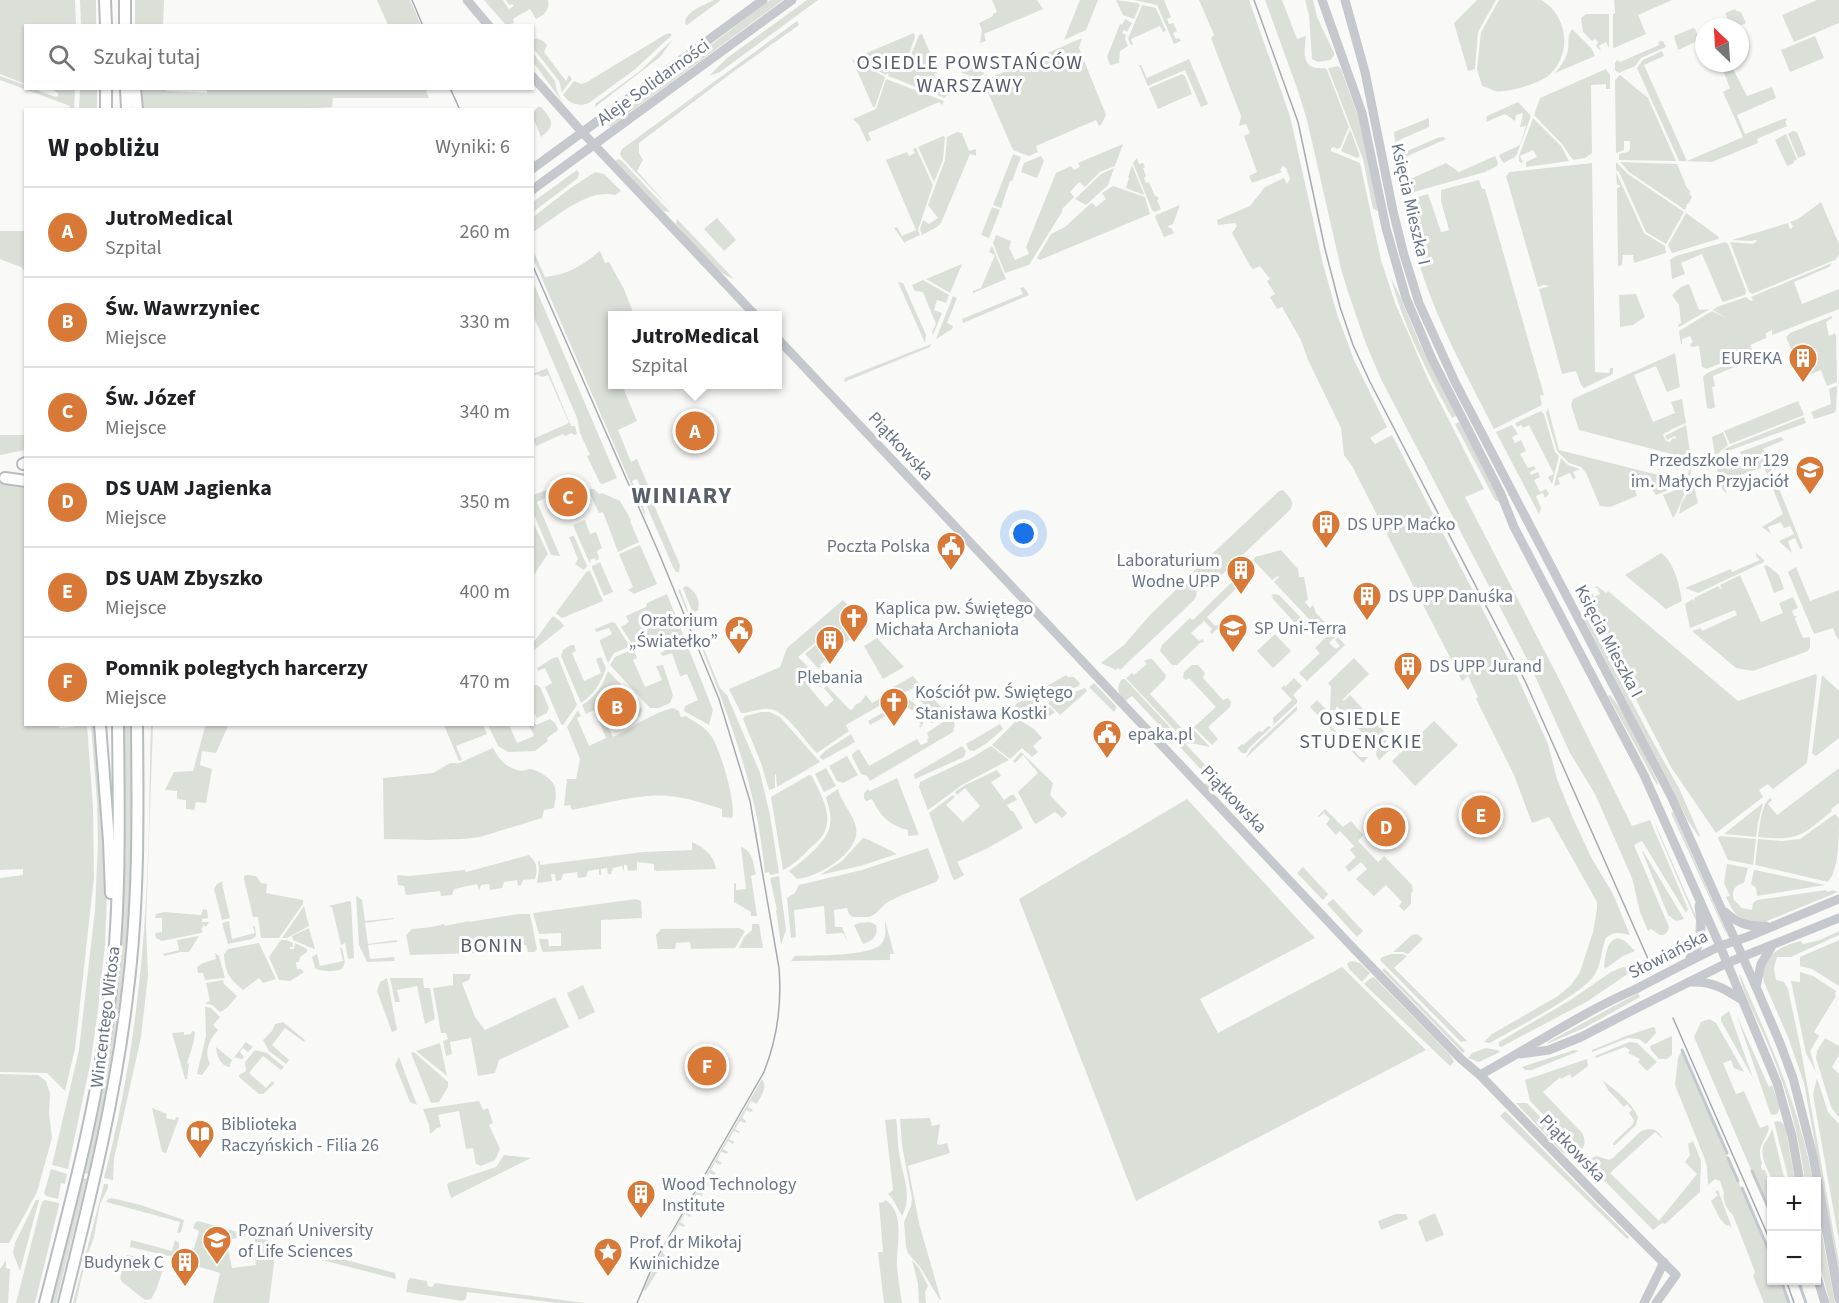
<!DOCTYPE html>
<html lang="pl">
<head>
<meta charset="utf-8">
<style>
  :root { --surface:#fff; --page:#f2f2f2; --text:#202124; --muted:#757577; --line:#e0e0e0; --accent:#d87938 }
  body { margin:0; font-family:"Source Sans 3",sans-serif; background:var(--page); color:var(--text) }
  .controls { position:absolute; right:18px; bottom:18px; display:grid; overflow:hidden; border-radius:0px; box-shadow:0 2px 4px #0004 }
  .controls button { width:54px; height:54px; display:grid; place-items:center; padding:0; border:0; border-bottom:2px solid var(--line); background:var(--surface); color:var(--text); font:30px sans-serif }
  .compass { position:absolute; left:1695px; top:18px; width:54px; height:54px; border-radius:50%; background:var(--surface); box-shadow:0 2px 4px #0004; rotate:335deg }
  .you { position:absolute; left:1024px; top:534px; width:21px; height:21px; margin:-15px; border:4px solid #fff; border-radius:50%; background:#1a73e8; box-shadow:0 0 0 9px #1a73e833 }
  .badge { display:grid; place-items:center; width:39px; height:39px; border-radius:50%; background:var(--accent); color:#fff; font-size:20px; font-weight:700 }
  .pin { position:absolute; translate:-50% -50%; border:3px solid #fff; box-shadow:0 2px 6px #0006 }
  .popup { position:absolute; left:608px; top:311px; width:174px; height:78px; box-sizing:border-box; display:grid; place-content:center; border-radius:0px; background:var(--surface); filter:drop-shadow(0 2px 4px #0005); font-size:20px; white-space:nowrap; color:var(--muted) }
  .popup b { font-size:22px; color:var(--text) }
  .popup::after { content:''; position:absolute; left:50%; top:100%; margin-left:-12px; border:12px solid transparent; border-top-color:var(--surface) }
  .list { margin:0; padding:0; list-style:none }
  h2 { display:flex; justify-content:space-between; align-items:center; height:78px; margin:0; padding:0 24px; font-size:26px }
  h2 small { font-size:20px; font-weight:400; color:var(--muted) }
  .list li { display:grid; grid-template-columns:39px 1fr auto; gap:18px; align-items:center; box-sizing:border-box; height:90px; padding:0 24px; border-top:2px solid var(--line) }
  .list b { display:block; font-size:22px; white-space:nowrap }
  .list p { margin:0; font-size:20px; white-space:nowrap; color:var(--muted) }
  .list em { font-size:20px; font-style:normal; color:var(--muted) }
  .icon { flex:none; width:33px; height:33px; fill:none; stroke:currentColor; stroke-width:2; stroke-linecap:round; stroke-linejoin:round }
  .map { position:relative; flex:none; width:1839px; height:1303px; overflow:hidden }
  .search { position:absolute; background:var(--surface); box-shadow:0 2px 4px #0004; left:24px; top:24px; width:510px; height:66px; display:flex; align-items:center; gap:15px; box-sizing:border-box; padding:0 21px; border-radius:0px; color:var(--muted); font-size:22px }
  .panel { position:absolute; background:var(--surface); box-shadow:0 2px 4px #0004; left:24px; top:108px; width:510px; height:618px; border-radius:0px }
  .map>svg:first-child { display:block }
  .green { fill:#dae0d8 }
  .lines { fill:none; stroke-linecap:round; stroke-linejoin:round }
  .stream { stroke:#c1c8ce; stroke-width:3 }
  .secondary-casing { stroke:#b8bbc0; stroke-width:14 }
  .tertiary { stroke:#c5c8cc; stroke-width:9 }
  .secondary { stroke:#fff; stroke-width:10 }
  .tram { stroke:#a6aab1; stroke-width:1.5 }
  .tertiary-bridge { stroke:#c5c8cc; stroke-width:9 }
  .labels { text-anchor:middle; stroke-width:6; stroke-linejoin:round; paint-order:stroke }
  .street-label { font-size:18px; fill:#6a7586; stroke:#fff }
  .poi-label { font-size:18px; fill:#6a7586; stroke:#fff; text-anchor:start }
  .neighbourhood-label { font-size:20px; letter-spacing:1.5px; fill:#575f6b; stroke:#fff }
  .district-label { font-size:24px; font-weight:bold; letter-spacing:1.5px; fill:#575f6b; stroke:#fff }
</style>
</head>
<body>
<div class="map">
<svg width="1839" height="1303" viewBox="0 0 1839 1303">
  <rect width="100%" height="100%" fill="#f9f9f7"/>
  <g class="green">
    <polygon points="0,0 75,0 76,25 26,26 25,84 0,74"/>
    <polygon points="80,0 96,0 96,25 81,25"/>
    <polygon points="135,0 164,0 163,25 135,25"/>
    <polygon points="377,0 410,0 421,25 388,25"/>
    <path d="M484,0H503L509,9L514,6L512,4L509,5L506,0H548C550,10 544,15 536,19L530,9L513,19L514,23L506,25Z"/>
    <path d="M714,0H721L687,25L685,24C685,11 703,6 714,0Z"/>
    <polygon points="770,0 783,0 610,127 607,124"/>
    <polygon points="807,0 818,0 720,72 709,76 727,58"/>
    <polygon points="992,0 1037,0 1043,9 984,34 986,41 980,43 982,30 979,23 993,16 993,14 997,12"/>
    <polygon points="1080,0 1098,0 1086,30 1064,40"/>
    <polygon points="1116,0 1138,3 1140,5 1134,19 1123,15"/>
    <polygon points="1134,0 1164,0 1171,17 1167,19 1169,24 1173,23 1177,31 1173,33 1176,39 1179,38 1181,41 1174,44 1157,5"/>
    <path d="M1199,0H1249L1290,116L1323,264L1337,314L1354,360L1387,427L1370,438L1375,444L1392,435L1514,670L1548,744L1557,779L1572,816L1591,857L1613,894L1630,935C1621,933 1614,931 1606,938C1601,949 1602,963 1595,974C1584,994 1513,1029 1490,1043L1484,1042L1492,1034L1558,996L1571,985L1580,972L1593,932L1597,909V902L1549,817L1532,823L1514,775L1476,699L1478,697L1468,676L1462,681L1352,466L1344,455L1341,428L1308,360L1301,340L1282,307L1277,309L1270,297L1275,294L1267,281L1270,279L1260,266L1253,269L1250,266L1232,233L1237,226L1235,223L1218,225L1217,220L1250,206L1265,187L1284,178L1287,184L1290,179L1286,168L1283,166L1280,170L1282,172L1252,183L1249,176L1257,172L1244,136L1250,133L1246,124L1239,126L1241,116L1211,38L1214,35Z"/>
    <path d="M1265,0H1282L1297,39L1306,36C1304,54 1301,70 1325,68L1327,70L1349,127L1340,148L1336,149L1335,147L1331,148V151L1360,163L1381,260L1395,303L1428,379L1484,489L1465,497L1558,677L1632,826L1650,820L1688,909L1686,913L1642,841L1634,845L1669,927L1668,931L1664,935H1660L1651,929L1648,931L1640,912L1632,878L1595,794L1570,753L1529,663L1381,379L1366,344L1348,292L1341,269L1307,120L1298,91Z"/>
    <polygon points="1305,0 1313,0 1317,17 1334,53 1334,56 1330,60 1318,62 1312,59 1309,15"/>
    <polygon points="1477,0 1496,0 1478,32 1475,69 1468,71 1454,23"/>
    <path d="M1499,0H1541C1568,15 1573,55 1548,76C1539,83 1506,94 1495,91C1490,89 1486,87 1482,86L1477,69L1481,32Z"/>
    <polygon points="1614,0 1672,0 1638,15 1646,34 1614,48 1613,47 1613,14 1615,13"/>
    <polygon points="1817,0 1839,0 1839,23 1794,42 1782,15"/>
    <polygon points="1142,5 1156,8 1166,31 1163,32 1160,26 1131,39 1133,45 1131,45 1128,39"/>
    <polygon points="1735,9 1736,11 1741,12 1746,23 1737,27 1731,27 1725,13"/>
    <polygon points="1586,14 1609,14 1609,48 1606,42 1599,46 1601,51 1596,46 1598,42 1595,39 1592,41 1583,32 1581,18"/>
    <polygon points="1125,19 1132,23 1127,32 1124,30 1122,33 1126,35 1125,39 1128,46 1120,51 1119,63 1110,65 1107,57 1120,24 1122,25"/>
    <polygon points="797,21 799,25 733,72 639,143 639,153 643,160 637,171 672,210 622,158 620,154 622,149"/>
    <polygon points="1693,28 1695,29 1700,40 1678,50 1674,36"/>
    <path d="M1572,29L1592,49L1595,56L1555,73C1561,66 1566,59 1568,50C1569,42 1567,36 1572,29Z"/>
    <path d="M670,33L672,35L634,70L589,103C579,107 570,104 563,95L574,81L581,84L587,82L666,34Z"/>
    <polygon points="914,33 915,37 908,57 910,58 919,35 922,34 938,72 934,74 936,80 916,75 915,77 937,83 956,76 945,98 888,76 889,74 887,73 886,75 860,61 857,57"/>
    <polygon points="1815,36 1824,58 1790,72 1781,50"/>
    <polygon points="537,38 543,41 547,45 544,52 566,81 569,75 572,79 562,92 559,81 533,48 533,40"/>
    <polygon points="1082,38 1079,48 1106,115 1101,125 1099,126 1096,120 1036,146 1038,152 1029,156 1013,150 983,81"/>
    <polygon points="673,39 660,57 595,107 595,104 640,71"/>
    <polygon points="1662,41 1663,41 1666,47 1641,58 1635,66 1619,73 1615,70 1615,63 1617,60 1620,62 1659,45 1658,42"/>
    <polygon points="1662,51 1664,56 1644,65 1687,161 1743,137 1723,92 1730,88 1720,63 1730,63 1747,96 1772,87 1776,98 1737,115 1745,134 1786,118 1787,120 1785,121 1787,126 1757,139 1758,143 1712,162 1679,161 1637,68 1643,60"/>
    <polygon points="533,53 555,81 557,92 564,104 533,62"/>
    <polygon points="977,57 984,74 976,78 962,73 959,65"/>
    <polygon points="852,59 885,77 875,107 873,107"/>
    <polygon points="1189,59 1208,104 1201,107 1185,70 1148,86 1139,65 1141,65 1147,78"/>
    <polygon points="1338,66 1341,69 1359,119 1378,211 1373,209 1363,159 1328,68"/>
    <polygon points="1606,69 1610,75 1610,89 1606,89 1606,84 1591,85 1592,153 1585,158 1573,160 1562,144 1534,115 1540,98"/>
    <polygon points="1182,74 1185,76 1192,94 1158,109 1149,88"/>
    <polygon points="1620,75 1648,98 1676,161 1619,160 1619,154 1628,152 1630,149 1630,141 1624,141 1624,150 1616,153 1615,80"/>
    <polygon points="0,76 25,85 26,88 34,89 56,97 58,96 58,93 51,89 75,89 74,109 69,109 70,106 0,80"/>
    <polygon points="886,79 944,101 942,105 939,102 868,133 871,140 867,142 859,125 853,119 876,109"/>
    <polygon points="207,88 425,88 429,98 333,98 332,107 263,110 140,110 139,89 166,89 166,91 207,93"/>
    <polygon points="80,89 97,89 97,109 79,109"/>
    <polygon points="1518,102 1531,116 1517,154 1515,157 1504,163 1502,161 1499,155 1520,145 1526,126 1520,127 1523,113 1516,115 1515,121 1505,114 1486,122 1487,116"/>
    <path d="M538,107H541C552,120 557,125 541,137L533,117V113Z"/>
    <polygon points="1429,118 1429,127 1395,142 1394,132"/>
    <polygon points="1533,118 1561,146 1569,161 1526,167 1526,162 1537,157 1533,150 1520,156 1523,162 1521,163 1519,161 1519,156"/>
    <polygon points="1350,129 1360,156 1357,158 1341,151"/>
    <polygon points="1793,131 1797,132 1806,155 1798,158 1788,134"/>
    <polygon points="957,132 962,133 969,151 976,149 976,156 970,154 941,223 937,227 922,235 920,229 923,220 929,224 938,218 928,205 945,160 947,137"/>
    <polygon points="1786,134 1797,159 1794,161 1794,163 1787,166 1775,140"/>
    <polygon points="943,136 945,137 943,160 934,182 918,147"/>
    <polygon points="1443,137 1446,139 1401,159 1402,165 1397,167 1396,156 1437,138"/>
    <polygon points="1123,144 1115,166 1100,172 1085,187 1079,182 1070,192 1074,197 1062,209 1062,212 1029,265 1005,273 993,243 996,235 1011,241 1009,248 1015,260 1029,254 1026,247 1056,173 1071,166 1074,170 1080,167 1078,163"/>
    <polygon points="916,148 933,185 918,230 920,235 905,242 907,246 894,228 897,227 902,236 916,230 886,160 907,152 909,156 915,153 913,149"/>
    <polygon points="1013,154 1021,157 1012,181 1010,181 1001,208 993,205"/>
    <polygon points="1041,156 1044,161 1037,178 1021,172 1024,163"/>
    <polygon points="1495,156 1498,163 1497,166 1485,172 1403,195 1400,178 1404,177 1408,180 1446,163 1459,172"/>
    <polygon points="1137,158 1139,164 1143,163 1145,167 1143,168 1146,176 1144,178 1146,183 1149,182 1155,196 1157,196 1159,199 1157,200 1161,209 1155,212 1152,210 1133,163"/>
    <polygon points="618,159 621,160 670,212 663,211 616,161"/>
    <polygon points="1616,162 1628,174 1684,212 1666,244 1646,232 1619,172 1616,170"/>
    <polygon points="1620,162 1677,164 1687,188 1691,192 1689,193 1692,197 1689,203 1687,204 1685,210 1629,172"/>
    <polygon points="1592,163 1595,372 1609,373 1610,368 1613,368 1613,374 1584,388 1581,385 1576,371 1562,374 1539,289 1550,286 1544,285 1538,287 1506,176 1510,172"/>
    <polygon points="1132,165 1144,194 1144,195 1126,188 1129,178 1128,177"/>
    <polygon points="1114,168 1108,185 1086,205 1075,199 1101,174"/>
    <polygon points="577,170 579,173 578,178 533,212 533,202"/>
    <path d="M595,172L604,174L621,191L615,195C587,188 555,218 533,232V217L572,187Z"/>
    <polygon points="1616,172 1644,233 1665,246 1666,253 1634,263 1633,255 1623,255 1622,265 1618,266 1617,188 1620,187 1620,185 1617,185"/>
    <path d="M1479,180L1482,189H1485L1544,395L1540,396L1542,405L1494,429C1463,368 1432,313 1414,246C1410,232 1405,216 1404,201L1428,194L1441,232L1449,230L1441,201V190Z"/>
    <polygon points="1113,186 1145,197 1150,214 1040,260 1037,258 1051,234 1065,227 1090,204 1092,203 1096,207 1106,199 1102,193"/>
    <polygon points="1821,202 1839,244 1839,255 1835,260 1752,294 1749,292 1730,242 1753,244 1757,241 1756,240 1750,241 1732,240 1788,223 1790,229 1791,229 1793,226 1790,222 1798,219"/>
    <polygon points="1180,205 1173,224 1168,226 1169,228 1171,228 1174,233 1164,237 1155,217 1156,215"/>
    <polygon points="992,207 1000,210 989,238 981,235"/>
    <polygon points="1686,213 1719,237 1718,239 1672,253 1668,245"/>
    <polygon points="717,218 736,240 724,251 704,229"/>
    <path d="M677,219L734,279C713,272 691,241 676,224Z"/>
    <polygon points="0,231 25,231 25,271 21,267 0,259"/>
    <polygon points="1725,242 1728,244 1746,291 1745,295 1723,302 1722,301 1702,254 1681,263 1685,274 1672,279 1670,260 1676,256"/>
    <polygon points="992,246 1006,279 973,293 973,291 981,288 995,255 989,252"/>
    <path d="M533,250L545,277C570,274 581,266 600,251L605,263L609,262L624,289L634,315L612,316V352L608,354L612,364V384L622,385L637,421L618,430L631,462L637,459L650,490L643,493L637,479L632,481L646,514H644L533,258Z"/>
    <polygon points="1832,263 1829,267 1794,282 1802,304 1839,289 1839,309 1772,335 1772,330 1766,333 1766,338 1750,345 1752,350 1707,369 1702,367 1699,346 1691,347 1690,344 1693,342 1690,336 1682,339 1682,344 1681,344 1679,331 1712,311 1726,318 1713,310 1717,307 1746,297 1751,301 1753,300 1751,297 1774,287 1775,289 1775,287"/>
    <polygon points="962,264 950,293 926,279"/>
    <path d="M1391,278L1400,296L1419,342L1456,416L1452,418C1428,373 1404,328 1391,278Z"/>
    <polygon points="923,280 949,295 946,303 937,300 934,310 942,313 933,335 932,332 936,324 923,292 915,291 912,285"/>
    <polygon points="533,282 617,478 603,484 600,483 587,456 590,455 580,433 577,418 533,315"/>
    <polygon points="898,282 903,283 926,335 925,343"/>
    <polygon points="1689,284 1699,310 1710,309 1679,327 1678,325 1681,323 1679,305 1672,295 1681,287"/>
    <polygon points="1024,287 1029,295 963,323 962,319 1023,294 1020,288"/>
    <polygon points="1636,294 1645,317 1633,325 1620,327 1619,295"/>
    <polygon points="953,296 957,298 947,323 953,326 952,329 936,339"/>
    <polygon points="1832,316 1832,318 1826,322 1829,336 1835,333 1836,336 1837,382 1827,386 1821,370 1799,379 1794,368 1798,366 1786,337 1790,333"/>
    <polygon points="931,344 930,347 844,382 845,378"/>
    <polygon points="1763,349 1763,355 1713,376 1715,386 1712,387 1715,407 1711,409 1707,408 1703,377 1707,373"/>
    <polygon points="1675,353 1680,387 1667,392 1656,366 1634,375 1653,422 1675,413 1671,402 1682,399 1686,423 1670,430 1670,431 1665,433 1663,435 1666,441 1670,442 1673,438 1676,439 1675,436 1667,440 1665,436 1686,425 1691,459 1579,430 1571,405 1573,399"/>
    <polygon points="547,368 571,426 575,426 577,434 574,435 572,433 565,436 563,434 536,446 533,439 569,423 548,375 542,377 537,374 533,376 533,374"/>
    <polygon points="1837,386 1836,410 1834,413 1814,419 1811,412 1831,404 1829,389"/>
    <polygon points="1798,401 1804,415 1730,444 1724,431"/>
    <polygon points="1548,408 1559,450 1686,482 1690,467 1684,465 1685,463 1691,465 1690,481 1656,495 1647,483 1634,487 1637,496 1610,507 1600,506 1586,473 1581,467 1569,463 1557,451 1546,413"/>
    <polygon points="1541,411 1544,414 1555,452 1559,456 1552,484 1548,477 1554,474 1529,425 1523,428 1521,425 1517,427 1515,423"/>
    <polygon points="1804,417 1806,423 1722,453 1726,448"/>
    <polygon points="1459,422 1494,488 1499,502 1495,500 1455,424"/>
    <polygon points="1512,425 1518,434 1512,437 1515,443 1521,440 1526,451 1520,454 1528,468 1534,466 1536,469 1530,472 1531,475 1538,472 1540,477 1534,480 1540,492 1546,489 1549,494 1545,498 1543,493 1536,496 1541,508 1539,514 1496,432"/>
    <polygon points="1723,432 1728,445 1715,456 1712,437"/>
    <polygon points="0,435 25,435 25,450 0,455"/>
    <polygon points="1781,437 1784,440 1763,449 1803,548 1800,549 1795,538 1788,541 1792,553 1779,541 1794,534 1790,526 1784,528 1781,522 1768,527 1771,534 1762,527 1783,514 1764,467 1723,481 1727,494 1720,487 1716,462 1719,467 1742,458 1740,452"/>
    <polygon points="1561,458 1568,465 1580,469 1573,472 1576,478 1573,479 1570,473 1558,478 1560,484 1554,486"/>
    <polygon points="0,483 25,485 26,724 58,725 60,728 74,727 74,725 87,725 93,806 94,877 75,1049 65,1091 47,1073 0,1072 0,878 23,875 23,869 0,870"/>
    <path d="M1689,485C1683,495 1679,510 1673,518L1663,495Z"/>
    <polygon points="1692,485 1694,486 1698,503 1679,514 1681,504"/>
    <polygon points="549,489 552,489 555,492 558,501 554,503 550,496 537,502 560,556 551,555 533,512 533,495"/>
    <polygon points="594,489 599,494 602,493 620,501 631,520 630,521 639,542 618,552 603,512 599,513 590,494 587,495 584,490"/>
    <path d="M1283,490C1288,496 1296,501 1290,510L1210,586C1202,589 1197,583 1192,577L1193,572L1279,491Z"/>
    <polygon points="647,494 650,496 680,565 679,572 676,572 673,567 644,500 644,496"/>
    <polygon points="532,520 548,554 533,576 532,576"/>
    <polygon points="585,520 590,534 596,532 602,548 597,551 599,559 596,561 595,558 590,560 591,563 589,562 573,525"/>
    <polygon points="573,536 574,536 587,566 584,570 575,564 578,559 569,537"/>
    <polygon points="640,545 657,584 634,594 628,590 633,587 619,554"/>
    <polygon points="1281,550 1298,569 1299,577 1304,577 1308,599 1305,602 1310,608 1313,605 1316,613 1337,635 1329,643 1336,649 1340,646 1335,640 1338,637 1345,645 1307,681 1299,673 1320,653 1315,648 1326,637 1274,582 1279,577 1278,576 1272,580 1253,560 1255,557"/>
    <path d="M1661,553C1674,562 1679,584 1682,601L1666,609L1625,575Z"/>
    <polygon points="1756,553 1764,560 1764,562 1698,593 1685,588 1731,569 1732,572 1760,560 1756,556"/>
    <polygon points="600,562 613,592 604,596 592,568 592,566"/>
    <polygon points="1767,565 1779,575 1784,589 1774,593 1764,566"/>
    <polygon points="1796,567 1810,601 1839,590 1839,640 1836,636 1833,628 1814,634 1788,572"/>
    <polygon points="587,571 590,571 603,601 562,618 556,613"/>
    <polygon points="1243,571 1245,573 1240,578 1243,582 1207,617 1215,626 1219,624 1220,626 1212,634 1210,632 1212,629 1204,621 1191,633 1199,641 1203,639 1204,642 1200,643 1177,665 1172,665 1160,651 1162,645 1190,618 1193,620"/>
    <polygon points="1740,575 1761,622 1783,613 1779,603 1793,597 1798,608 1792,611 1794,616 1797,616 1795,619 1803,638 1810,637 1810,647 1808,651 1753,671 1736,668 1692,631 1701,628 1702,631 1737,615 1735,610 1690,628 1685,604 1693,599 1695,602 1694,598 1718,586 1722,590 1720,585"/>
    <path d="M1184,582H1189C1194,587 1200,592 1194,600L1120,670L1118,668L1116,670L1101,663L1124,645L1150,615Z"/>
    <path d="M686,586C695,590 701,600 698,610L693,613L699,629L683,588Z"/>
    <polygon points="1597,586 1606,593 1608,591 1738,701 1816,674 1817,677 1807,763 1773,789 1768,784 1759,790 1763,797 1716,833 1671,767 1582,596 1591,590 1594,597 1600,594 1597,588 1594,588"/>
    <path d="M680,589L698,638L700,639L720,688L727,695L760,773L770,815L779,873L770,875L769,872L765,873C763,856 761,840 758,823C742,742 709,666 678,590Z"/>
    <polygon points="667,594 713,710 709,725 684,711 685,706 698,700 687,674 679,677 680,676 672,653 663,656 660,653 665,651 658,635 635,644 632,644 621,627 629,622 626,616 646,607 647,603"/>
    <polygon points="1274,594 1279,595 1305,622 1306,627 1304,633 1272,598 1273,597 1271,595"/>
    <path d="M843,600L867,626L863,628L861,626H854L848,631L844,627L843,629L851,638L820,665L834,684H832L805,654L821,640L825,643L821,638L798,657L825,683L820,687L815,682L809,687L826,707L834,700L824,688L827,686L850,710L853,709L855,705L861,702L866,695L872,703L888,694L891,699L846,725L849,731L817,753C805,742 786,710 769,709C759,708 750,713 741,713L729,689L780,667L787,648Z"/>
    <polygon points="1582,615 1586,615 1653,742 1679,788 1700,836 1699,837 1688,821 1672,788"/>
    <polygon points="553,616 560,621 564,626 533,651 533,643"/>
    <polygon points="612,622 615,623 629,645 629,647 614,653 608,663 600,642 600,640 612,634 609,628 596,632 595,629"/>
    <polygon points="1275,634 1291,651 1273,668 1257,651"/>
    <polygon points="877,638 904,667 883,679 864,646"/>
    <path d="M571,645H574L576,651L572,653L584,681L601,673L596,659L601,657L606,668C601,683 595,693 581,703L561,656L563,650Z"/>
    <polygon points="633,649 637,658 633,660 645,687 662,680 656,666 663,665 673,695 670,703 659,708 650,708 610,665 615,657"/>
    <polygon points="558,657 577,705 563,725 561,724 545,687 552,683 545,668 538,671 537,668 553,658"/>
    <polygon points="1354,658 1369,674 1342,700 1344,701 1350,695 1390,738 1385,743 1391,749 1379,760 1376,755 1377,749 1337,706 1335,710 1330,710 1331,687 1328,683"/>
    <polygon points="1148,659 1152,659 1166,675 1165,679 1150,694 1187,734 1193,729 1210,747 1186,742 1126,678 1132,673 1134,675 1147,664 1144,661"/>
    <polygon points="1192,665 1198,665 1205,673 1203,678 1223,700 1228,698 1231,702 1230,707 1208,727 1218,739 1212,745 1194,727 1216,707 1189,678 1186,680 1183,678 1184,672"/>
    <path d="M608,671L630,694L625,699L636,711L641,707L642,710L640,716L612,728L606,715L597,718L594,710L586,714L582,705C598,695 601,688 608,671Z"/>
    <polygon points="1066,675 1068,677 1074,677 1080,683 1079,686 1038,701 1020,711 1015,707 1016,704"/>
    <polygon points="1822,675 1839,691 1839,738 1816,756 1812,753"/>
    <polygon points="913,676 920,685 893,698 888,690"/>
    <polygon points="1294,678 1302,686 1293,695 1297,700 1297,703 1249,748 1246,753 1242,753 1237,748 1242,744 1243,745 1259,731 1262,732 1268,726 1271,727 1274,724 1273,718 1292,700 1281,688 1284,685 1285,687"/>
    <path d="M1122,679H1125L1222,783L1212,793L1204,785L1210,779L1132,696L1125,701C1119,694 1115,688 1122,679Z"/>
    <polygon points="1094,683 1116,706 1116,709 1114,712 1089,687"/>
    <polygon points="537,685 540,687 549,708 547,713 537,718 534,713 533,713 532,686"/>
    <polygon points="924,688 947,714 932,723 930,722 926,707 915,694"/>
    <polygon points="1085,688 1087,691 1060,715 1049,704 1049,702"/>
    <path d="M1610,695C1630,719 1644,754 1658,783L1657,785L1608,696Z"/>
    <path d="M909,700C918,704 923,714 923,724L920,728L919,726L921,725L916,717V712L908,708L902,711L900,708L870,725L868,721L903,701Z"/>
    <polygon points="1317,700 1328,711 1322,717 1326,721 1331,719 1334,721 1328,723 1360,757 1368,757 1363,763 1310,707"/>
    <polygon points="1045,703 1055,712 1041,722 1024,713"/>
    <polygon points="1297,706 1297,710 1246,758 1251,749"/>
    <path d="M673,708L679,711L681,717L686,716C693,721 703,726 709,733C719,743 737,805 732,818L722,817V809C705,804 686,797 668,796C641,793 599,805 572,810L570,805L564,806L567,779H576L580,759L567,727L578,710L581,716L577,718L589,746L606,738L599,721L604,719L613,737C633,728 651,713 673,708Z"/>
    <polygon points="761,712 770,712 780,717 820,762 777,787 776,774 775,774 775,788 769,790 761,763 743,719 745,716"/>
    <polygon points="950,717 955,724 953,732 870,781 867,776 861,774 852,756 852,754 859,749 869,766 917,739 921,745 928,742 927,739 929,738 927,733"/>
    <polygon points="550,719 555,723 558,729 557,731 547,738 548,741 535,751 508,752 498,746 488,725 509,725 517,743 534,736 529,725 532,724 533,720 536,725"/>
    <polygon points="1018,719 1034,729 1042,738 1033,746 1038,752 1032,757 1022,748 1010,759 992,745"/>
    <polygon points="1434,721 1458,745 1415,786 1392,761"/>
    <polygon points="1000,724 1003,729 987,743 974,751 969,750 966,744"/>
    <polygon points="91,725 96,725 108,867 105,944 98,1010 91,1060 68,1169 52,1165 79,1050 95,910 98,841 97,801"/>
    <path d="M123,725H131C132,813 132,902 123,990C117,1052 103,1114 89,1174L83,1173C124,1028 126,874 123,725Z"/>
    <path d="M151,725H153L146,925L148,976L141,1037L114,1159L113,1180L104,1178C128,1087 141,992 146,898C150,840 149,782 151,725Z"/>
    <polygon points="444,725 483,725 487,734 456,746 462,760 459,761"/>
    <polygon points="207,726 228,726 216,753 202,751 200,765 212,769 206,803 196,802 194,810 186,809 186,800 177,799 177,791 165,790 174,772 193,771 205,727"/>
    <polygon points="851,734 855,742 823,760 819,757 825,751"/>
    <polygon points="962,746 966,751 964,757 915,779 914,774"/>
    <polygon points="991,746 1009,760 962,785 928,810 919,787 920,782 971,758"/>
    <path d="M493,748C499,759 504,766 517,770C522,772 526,769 531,769C535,770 540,772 544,775C558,783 557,794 554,808L544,810L542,818L480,837L463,839L428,840L384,839L383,778L433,773L450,763H459Z"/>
    <polygon points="1021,752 1053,783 1050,795 1067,813 1062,818 1055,812 1036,824 1033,821 1018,792 1038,773 1023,755 1015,763 1013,761"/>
    <polygon points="847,756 858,775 843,783 837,781 829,766"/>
    <polygon points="826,768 836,786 824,792 815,774"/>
    <path d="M1839,768V803L1831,809L1832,811C1801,836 1799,841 1758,837C1760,825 1761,805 1770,798L1772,800L1768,804L1777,815Z"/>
    <polygon points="997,770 1001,776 991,782 1004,800 1011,795 1014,795 1017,800 1007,805 1011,811 1013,811 1023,828 986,849 957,862 964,875 955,880 953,879 929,813 953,795 955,797 946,805 963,822 980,806 965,788 957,795 955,792 965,785"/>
    <path d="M809,775L812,776C819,791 833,813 825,831C822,838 815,844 809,849C802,857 793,865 783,870L771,797Z"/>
    <path d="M897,778L919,835L908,836V830C890,826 880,816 872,799L866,801L864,798V793L868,789L870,791Z"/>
    <path d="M838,789C841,803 854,814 856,828C861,852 817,878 797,879L789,871C802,862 828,841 830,825C832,815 828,806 826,797Z"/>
    <polygon points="1187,799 1315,938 1200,999 1218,1033 1342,967 1426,1050 1136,1201 1019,899"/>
    <polygon points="1763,803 1758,823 1756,837 1724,834"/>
    <polygon points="1325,809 1343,827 1351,821 1363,835 1358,841 1378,862 1384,856 1412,885 1413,891 1411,893 1411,904 1404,911 1399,906 1402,902 1386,885 1374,896 1356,879 1367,869 1361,862 1349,872 1345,867 1356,857 1350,850 1354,846 1340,831 1336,835 1326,824 1330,819 1324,813 1319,817 1318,816"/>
    <polygon points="1673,812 1725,929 1726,934 1671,813"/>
    <path d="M1835,814L1839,819C1839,839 1839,869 1828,882L1755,865L1758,839L1782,841L1800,839Z"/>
    <polygon points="1654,821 1698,921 1696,937 1690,945 1695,933 1696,921 1659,835"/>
    <polygon points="1720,836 1756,839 1753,865 1728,860 1718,838"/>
    <path d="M863,838C869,839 889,850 897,854L860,866L820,875L842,861Z"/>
    <path d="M692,842C703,847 714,855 716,869L656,871L654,869V864L637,862V870L628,871L627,865H624V872L622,866L613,868L611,874H608L607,868L601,869V875H599V869L588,871L586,877L578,878L577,872L563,874L561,880L556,881L555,874H551L552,881L537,883L539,870L538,861H540V865L643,852L692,850Z"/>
    <path d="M741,847C753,851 753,863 756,874L751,876L757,916H751V912L734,902V884L736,883V890L746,889Z"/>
    <polygon points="928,848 939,877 936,882 902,895 886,903 875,914 869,917 853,917 849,914 847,908 834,910 835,927 842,927 848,942 843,933 826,934 824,906 794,910 796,937 791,938 787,898 795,893 799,885 862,870"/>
    <polygon points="1642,851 1643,851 1684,919 1676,921 1668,915"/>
    <path d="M529,855C537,863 538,868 535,879L523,880L521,885L518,886L517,880L504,882L502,888L490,890L489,884L481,885L479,891L477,884L454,889L452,895L441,896L440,891L406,895L404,886L398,885L397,875L410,876L465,870L466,872Z"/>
    <path d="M1727,864L1748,868L1744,883C1735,885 1731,891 1734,900L1742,908L1752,910L1753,903L1757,900L1826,890L1827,892L1833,890L1838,892L1762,923C1741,923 1734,915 1726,897L1730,896L1724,883Z"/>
    <polygon points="1303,867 1328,894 1323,900 1297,873"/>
    <polygon points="1754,870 1755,870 1825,885 1757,896 1756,888 1751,884"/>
    <polygon points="248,875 256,876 261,883 267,884 266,893 303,900 303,904 279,938 261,938 258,917 253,917 244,879 244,876"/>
    <polygon points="779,876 786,930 781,945 776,910 777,910 770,878"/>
    <polygon points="223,881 222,884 230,918 222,920 214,889 217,884"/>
    <polygon points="356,896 362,900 365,921 394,918 394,919 365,923 368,944 397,940 397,942 368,945 370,959 394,957 395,961 367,962 359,945"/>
    <polygon points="636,899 641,901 642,918 601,920 601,949 543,952 541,948 539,939 548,939 549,946 561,946 561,933 539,934 533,913"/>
    <polygon points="1333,899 1363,931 1357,937 1327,904"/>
    <polygon points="349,901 351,902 354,958 348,959 345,943 341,945 332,907 330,907 329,906"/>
    <polygon points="304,906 309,926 287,938 282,938"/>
    <polygon points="203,909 207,910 208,918 202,919 202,922 209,922 206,927 204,925 201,929 203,931 201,933 162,941 156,938 155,933 162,932 162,918 155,918 156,914 164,912 201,915"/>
    <polygon points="518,914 530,914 537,949 535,952 528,952 526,945 513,946 513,948 523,947 523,952 486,953 485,950 477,951 477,953 410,955 406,935 412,929 432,927 444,924 445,926 469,921 469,922"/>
    <path d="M885,920L894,954H890V960L791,961L795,956C814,955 872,957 882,943C887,936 885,928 885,920Z"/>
    <polygon points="229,921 232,939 255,933 253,926 255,926 256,936 252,939 228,944 222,923"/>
    <path d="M870,922L876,925C879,935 872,942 863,944L854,925L859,923Z"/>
    <polygon points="752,924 759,924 763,948 739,948 744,937 752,930"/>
    <polygon points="309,928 315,949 314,949 293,940 292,936"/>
    <polygon points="739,928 745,931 735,948 691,949 690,942 676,943 675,949 658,949 656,935 661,929"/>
    <path d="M1839,931V935L1791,957H1777L1774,968L1776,980L1784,982L1788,989L1801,1050L1839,1263V1279L1804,1083L1788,1037L1764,982C1758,957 1780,946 1801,941L1803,944L1820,940Z"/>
    <polygon points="1417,934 1423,939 1408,954 1403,952 1393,952 1412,935"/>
    <polygon points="199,936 189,952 181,952 164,956 163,954 179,950 177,940"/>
    <path d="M1618,938L1625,941L1635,951L1623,956L1605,969L1604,966C1606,955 1606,941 1618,938Z"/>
    <polygon points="281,940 287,940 293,943 293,947 290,947 290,949 294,949 295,943 307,949 307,952 300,957 299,962 296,962 297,969 301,969 304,972 290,981 279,980 269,957"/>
    <polygon points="1839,940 1839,986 1812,969 1800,966 1800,957"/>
    <path d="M259,943L276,979L263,983L259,978L243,990C229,978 225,973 224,954L228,949Z"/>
    <path d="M340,948H342L345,962L342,969C335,972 321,972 315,968L312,957L317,954L320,966L343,961Z"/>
    <polygon points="215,953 219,956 225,978 205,980 203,973 198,973 197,967 203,963 216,959"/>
    <polygon points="1392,954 1403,954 1407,956 1394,968 1467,1041 1461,1042 1380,960 1382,957"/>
    <polygon points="1352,961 1360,963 1370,973 1362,982 1349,969 1347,963"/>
    <polygon points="1623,967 1629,968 1630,970 1629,973 1588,1001 1501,1047 1499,1046 1499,1042 1572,999 1611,972"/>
    <polygon points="1384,968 1465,1051 1463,1053 1382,970"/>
    <polygon points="1800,972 1813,976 1836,991 1835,994 1836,996 1814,1032 1819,1036 1810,1051 1816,1072 1806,1053 1791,981 1800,982"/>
    <polygon points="453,974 471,974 469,980 462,983 475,1017 485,1030 555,997 569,1027 499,1060 495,1073 478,1076 471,1038 450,1042 452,1054 446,1056 443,1041 448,1039 446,1033 441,1033 433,988 453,985"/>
    <path d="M1739,975H1740C1770,1041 1800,1110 1813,1181H1805C1799,1137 1788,1093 1771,1052C1761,1026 1746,1002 1739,975Z"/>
    <polygon points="1374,977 1450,1055 1454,1062 1450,1066 1364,984 1371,978"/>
    <polygon points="387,978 397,1030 392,1032 377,991 380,982"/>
    <polygon points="390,978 423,978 424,988 430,988 435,1019 425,1024 417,986 397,990 400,1002 395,1002"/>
    <polygon points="223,980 224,984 237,996 227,1008 220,1012 212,1005 205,1003 210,1001 206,983"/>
    <polygon points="583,985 595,1012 579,1020 567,993"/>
    <polygon points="1638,993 1640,997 1584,1028 1547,1044 1548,1042"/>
    <path d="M205,1007L211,1008L220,1017L213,1025L218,1030C209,1041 204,1050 210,1064L202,1075L197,1074L206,1036Z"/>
    <polygon points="1729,1011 1753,1078 1721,1021 1721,1017"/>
    <polygon points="1737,1016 1769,1087 1772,1085 1780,1108 1777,1114 1771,1115"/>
    <path d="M1710,1019L1716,1023L1744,1072L1734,1068L1731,1060L1723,1063L1736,1094L1744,1091L1760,1128L1768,1125L1769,1128C1765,1143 1756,1146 1762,1163L1761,1166L1762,1170H1765L1771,1186V1216L1694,1037L1701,1022Z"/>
    <polygon points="283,1022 305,1040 304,1042 285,1028 272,1045 289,1060 286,1064 269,1051 263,1040 272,1031 275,1024"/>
    <polygon points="1653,1027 1655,1028 1656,1033 1646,1044 1639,1039 1628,1038 1592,1052 1592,1050 1626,1036"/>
    <path d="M192,1031L195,1032C194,1044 190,1054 187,1063L189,1064L187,1079H185L172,1033L184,1032V1035L191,1034Z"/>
    <polygon points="1672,1036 1672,1055 1667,1059 1659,1059 1651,1050 1650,1046"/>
    <polygon points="1825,1038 1839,1046 1839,1055 1832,1067 1839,1074 1839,1118 1831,1107 1816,1058 1817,1051"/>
    <path d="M246,1042L253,1047L248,1052L243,1048L240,1052L244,1057L242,1059L234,1057L230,1064V1067C220,1066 217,1056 216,1047L232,1060Z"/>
    <polygon points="1629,1042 1637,1043 1657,1062 1647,1071 1638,1062 1640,1059 1628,1053 1630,1050 1625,1047 1596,1058 1595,1056"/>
    <polygon points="440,1043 447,1076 416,1051"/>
    <polygon points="1486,1048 1497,1050 1500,1052 1479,1062 1468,1058 1472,1053"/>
    <polygon points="255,1050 267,1053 284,1067 281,1070 263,1056 249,1073 266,1088 272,1081 275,1083 263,1094 259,1094 239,1077 239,1075 246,1071 245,1062"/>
    <polygon points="1574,1050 1579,1051 1532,1070 1525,1070 1522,1067"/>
    <path d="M1682,1050L1771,1258L1772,1280L1781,1281L1789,1303H1764L1753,1276L1755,1272L1733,1215C1727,1210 1722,1200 1724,1193L1720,1181L1715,1179L1708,1185L1707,1167L1704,1157L1675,1085L1678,1058Z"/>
    <polygon points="414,1052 448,1082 448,1087 439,1102 431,1103 411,1053"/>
    <polygon points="399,1057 417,1105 410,1102 395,1065"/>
    <path d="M1587,1059L1588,1066L1572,1078L1570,1074L1561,1079L1560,1077L1543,1092L1582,1133C1586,1141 1586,1146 1579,1152L1530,1101L1525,1080Z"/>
    <polygon points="0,1074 38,1075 46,1081 50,1094 49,1114 52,1138 37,1192 9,1243 0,1243"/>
    <polygon points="1817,1078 1828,1112 1839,1124 1839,1241 1813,1095"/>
    <path d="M762,1079C768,1088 761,1095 757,1104L751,1101L748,1107L753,1110L751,1112L746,1110L742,1118L746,1121L745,1123L740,1121L735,1129L740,1132L739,1133L734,1131L729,1139L734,1142L733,1144L728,1141L723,1149L728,1152L727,1154L721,1152L717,1160L722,1163L720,1165L715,1162L711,1170L716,1173L714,1175L709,1173L705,1181L709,1184L708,1186L703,1184L699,1191L703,1194L702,1196L697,1194L693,1201L698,1204L696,1207L691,1204L687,1212L691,1215L690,1217L685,1214L680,1222L685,1225L684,1227L679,1225L674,1233L679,1236L677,1238L673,1236L668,1243L673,1246L671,1248L667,1246L662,1253L667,1256L646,1290L643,1291L661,1253Z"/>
    <path d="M1602,1080C1615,1090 1631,1101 1638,1117L1636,1125L1615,1145H1613V1143L1633,1124L1634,1120L1629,1113L1632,1110L1627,1104L1624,1107L1609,1091Z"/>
    <polygon points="479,1101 483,1110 488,1108 493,1123 489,1125 500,1149 495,1160 481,1166 476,1164 473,1148 466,1149 459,1111 438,1115 441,1127 437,1128 430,1134 429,1125 423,1109"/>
    <polygon points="1516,1103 1527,1103 1576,1154 1567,1154 1562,1152"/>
    <polygon points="152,1108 167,1114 166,1118 175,1120 176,1117 179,1118 166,1153 162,1152"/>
    <polygon points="1505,1111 1629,1237 1627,1239 1500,1116"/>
    <polygon points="930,1118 932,1126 940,1124 937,1144 940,1145 947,1143 950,1153 908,1166 919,1223 939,1293 941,1299 940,1300 920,1267 908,1253 906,1247 904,1222 911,1206 912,1199 902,1145 900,1119"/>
    <path d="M896,1119C898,1128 897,1141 899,1151C901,1173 914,1195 902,1216L892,1198L888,1194L893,1190L885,1120Z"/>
    <polygon points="1779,1121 1785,1125 1795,1181 1789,1181 1774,1122"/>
    <path d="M1772,1128L1785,1181H1773C1769,1172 1760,1158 1763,1147C1765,1140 1771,1136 1772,1128Z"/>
    <path d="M1648,1129C1656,1129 1659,1132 1663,1139L1655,1132L1610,1173L1659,1221L1697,1174L1685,1162L1690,1155L1688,1144L1693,1141L1701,1161L1700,1192L1665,1224L1662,1223L1653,1230L1592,1168L1587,1161L1596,1156L1609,1160L1613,1158L1641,1131Z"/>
    <polygon points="504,1155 531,1158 451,1198 447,1185 448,1183 496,1167"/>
    <polygon points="51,1169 67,1174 65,1184 61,1183 58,1199 46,1196 44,1193"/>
    <polygon points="83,1178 87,1179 56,1303 50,1303"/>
    <polygon points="104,1184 108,1184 108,1188 100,1204 94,1237 85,1262 76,1303 73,1303"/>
    <polygon points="1718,1190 1732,1228 1729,1225 1727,1226 1720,1219 1711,1201 1718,1195 1715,1192"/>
    <polygon points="112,1198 141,1205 184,1220 181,1232 177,1233 180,1222 106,1202 108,1199"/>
    <polygon points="36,1200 39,1200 20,1271 13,1253 15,1243"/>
    <polygon points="45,1200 59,1203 59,1205 35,1303 16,1303 42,1202"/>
    <path d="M885,1200C906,1212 896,1246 897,1266C898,1278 900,1291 902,1303H884L878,1252H883L879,1203L884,1202Z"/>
    <polygon points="1816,1204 1835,1303 1830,1303 1817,1254"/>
    <polygon points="1435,1213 1444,1235 1426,1242 1418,1221"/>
    <polygon points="1396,1214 1406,1214 1408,1219 1381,1230 1378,1221"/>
    <polygon points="198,1221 238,1232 237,1238 220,1241 221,1245 227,1245 232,1268 256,1265 254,1250 255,1239 242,1234 242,1233 273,1242 276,1248 269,1303 213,1303 220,1273 183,1262 190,1262 199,1231 193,1228 195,1223"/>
    <polygon points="131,1240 172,1251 175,1240 179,1243 179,1248 175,1255 169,1256 130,1247"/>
    <polygon points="294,1246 395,1273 396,1279 287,1251"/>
    <polygon points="127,1255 165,1264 156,1290 151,1299 145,1300 122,1282 120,1278"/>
    <polygon points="6,1260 6,1268 10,1269 8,1303 0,1303 0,1269"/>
    <polygon points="912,1260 919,1268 928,1286 925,1292 926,1303 919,1303 918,1284"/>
    <polygon points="410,1278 427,1281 428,1286 432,1287 435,1283 585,1303 558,1303 467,1292 466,1299 462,1301 406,1292 408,1281"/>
  </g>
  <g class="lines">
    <g class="stream">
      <polyline points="1682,1050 1727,1153"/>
      <polyline points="1728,1158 1738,1181"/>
      <polyline points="1752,1171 1772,1216"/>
      <polyline points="1742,1188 1772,1258"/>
      <polyline points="1781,1280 1789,1303"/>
      <polyline points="1798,1280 1806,1303"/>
    </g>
    <g class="secondary-casing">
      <g id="secondary">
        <polyline points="105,0 106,26"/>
        <polyline points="125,0 125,26"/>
        <polyline points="126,88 127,110"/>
        <polyline points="135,88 137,110"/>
        <polyline points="106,110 106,88"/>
        <polyline points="23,464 26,463"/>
        <polyline points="5,478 26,481"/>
        <polyline points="100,724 109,841 111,893"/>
        <path d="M45,1303C70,1205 97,1107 109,1006C121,912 119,818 118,724"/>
        <path d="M64,1303C89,1202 115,1100 127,997C139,906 138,815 137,724"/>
      </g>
    </g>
    <g class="tertiary">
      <polyline points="467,0 489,26"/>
      <polyline points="1322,0 1362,113 1386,228 1406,298 1432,359 1500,492 1514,527 1644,775 1720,946 1777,1083 1792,1136 1800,1182"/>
      <polyline points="1345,0 1365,72 1393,211 1404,255 1419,303 1455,382 1672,798 1756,987 1780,1043 1793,1078 1813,1156 1839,1299"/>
      <polyline points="532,76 582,132 756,316"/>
      <polyline points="532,169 763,0"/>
      <polyline points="532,190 792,0"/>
      <polyline points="777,338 1356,951 1461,1059 1480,1075 1600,1199 1676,1275 1656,1303"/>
      <path d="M1725,912C1738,924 1749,927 1766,926"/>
      <path d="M1690,958C1704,943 1702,925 1699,906"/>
      <polyline points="1682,965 1720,946 1747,937 1839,899"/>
      <polyline points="1689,982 1727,963 1839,918"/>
      <path d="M1692,982C1712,981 1725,989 1742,1000"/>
      <polyline points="1756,987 1761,964 1772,946"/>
      <polyline points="1521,1054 1549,1050 1581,1037 1643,1005"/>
      <path d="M1480,1075C1533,1046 1581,1013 1636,989"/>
      <polyline points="1816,1274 1825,1303"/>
      <polyline points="1644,1303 1664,1262"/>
    </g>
    <use href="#secondary" class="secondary"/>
    <g class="tram">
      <polyline points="412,0 423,26"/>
      <polyline points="1254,0 1298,122 1325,249 1340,307 1353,345 1370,382 1526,683 1649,961"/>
      <polyline points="450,88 460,110"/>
      <path d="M532,264L658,551L719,699L750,801L779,968C782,1004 777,1039 764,1072L654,1263L637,1303"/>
      <polyline points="1673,1018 1772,1245"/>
      <polyline points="1786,1280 1794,1303"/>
    </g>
    <g class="tertiary-bridge">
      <polyline points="1636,989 1682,965"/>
      <polyline points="1643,1005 1689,982"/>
    </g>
  </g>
  <defs>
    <g id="building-pin" transform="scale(1.5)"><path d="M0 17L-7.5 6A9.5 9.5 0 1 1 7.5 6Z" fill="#d87938" stroke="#fff"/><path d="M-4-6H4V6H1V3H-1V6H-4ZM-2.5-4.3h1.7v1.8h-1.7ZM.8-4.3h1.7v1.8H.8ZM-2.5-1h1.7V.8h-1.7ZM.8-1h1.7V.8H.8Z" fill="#fff"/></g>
    <g id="school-pin" transform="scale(1.5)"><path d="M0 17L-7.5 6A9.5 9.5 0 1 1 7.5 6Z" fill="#d87938" stroke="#fff"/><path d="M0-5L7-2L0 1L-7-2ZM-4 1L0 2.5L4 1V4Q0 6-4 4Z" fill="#fff"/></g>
    <g id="civic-pin" transform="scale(1.5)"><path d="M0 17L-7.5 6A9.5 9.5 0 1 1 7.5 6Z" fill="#d87938" stroke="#fff"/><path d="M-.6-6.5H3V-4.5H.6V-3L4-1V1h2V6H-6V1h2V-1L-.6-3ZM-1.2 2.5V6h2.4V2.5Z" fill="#fff"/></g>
    <g id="church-pin" transform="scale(1.5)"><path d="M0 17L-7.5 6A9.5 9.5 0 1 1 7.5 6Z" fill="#d87938" stroke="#fff"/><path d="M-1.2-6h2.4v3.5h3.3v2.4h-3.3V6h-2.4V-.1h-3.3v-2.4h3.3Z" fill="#fff"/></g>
    <g id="library-pin" transform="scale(1.5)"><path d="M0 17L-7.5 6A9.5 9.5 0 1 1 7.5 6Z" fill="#d87938" stroke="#fff"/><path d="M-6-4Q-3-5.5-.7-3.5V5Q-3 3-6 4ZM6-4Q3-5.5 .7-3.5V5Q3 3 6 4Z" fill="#fff"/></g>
    <g id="university-pin" transform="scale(1.5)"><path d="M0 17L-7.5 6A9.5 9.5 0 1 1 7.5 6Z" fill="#d87938" stroke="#fff"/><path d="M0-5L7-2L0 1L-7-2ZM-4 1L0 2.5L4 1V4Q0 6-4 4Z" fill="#fff"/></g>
    <g id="sight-pin" transform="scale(1.5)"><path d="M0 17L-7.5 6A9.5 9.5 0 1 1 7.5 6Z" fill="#d87938" stroke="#fff"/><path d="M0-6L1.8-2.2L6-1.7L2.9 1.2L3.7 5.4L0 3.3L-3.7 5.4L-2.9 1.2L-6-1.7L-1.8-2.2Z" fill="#fff"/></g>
  </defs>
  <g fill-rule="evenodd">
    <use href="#building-pin" x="1803" y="358"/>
    <use href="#school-pin" x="1810" y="470"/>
    <use href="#building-pin" x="1326" y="524"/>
    <use href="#civic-pin" x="951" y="546"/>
    <use href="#building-pin" x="1241" y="570"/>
    <use href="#building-pin" x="1367" y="596"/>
    <use href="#church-pin" x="854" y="618"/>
    <use href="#school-pin" x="1233" y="628"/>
    <use href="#civic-pin" x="739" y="630"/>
    <use href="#building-pin" x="830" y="640"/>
    <use href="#building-pin" x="1408" y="666"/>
    <use href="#church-pin" x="894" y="702"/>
    <use href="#civic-pin" x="1107" y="734"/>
    <use href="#library-pin" x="200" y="1134"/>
    <use href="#building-pin" x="641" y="1194"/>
    <use href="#university-pin" x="217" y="1240"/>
    <use href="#sight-pin" x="608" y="1252"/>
    <use href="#building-pin" x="185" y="1262"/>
  </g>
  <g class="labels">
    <g class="street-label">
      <text transform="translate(653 82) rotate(-36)" y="6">Aleje Solidarności</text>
      <text transform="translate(1411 204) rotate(77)" y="6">Księcia Mieszka I</text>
      <text transform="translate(901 446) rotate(47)" y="6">Piątkowska</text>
      <text transform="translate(1609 641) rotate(62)" y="6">Księcia Mieszka I</text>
      <text transform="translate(1234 799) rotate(46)" y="6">Piątkowska</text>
      <text transform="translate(1668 954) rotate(-27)" y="6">Słowiańska</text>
      <text transform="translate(105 1017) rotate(-83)" y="6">Wincentego Witosa</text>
      <text transform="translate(1573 1148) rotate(46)" y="6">Piątkowska</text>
    </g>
    <g class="poi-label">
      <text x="1782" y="364" text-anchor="end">EUREKA</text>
      <text x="1789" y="466" text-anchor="end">Przedszkole nr 129<tspan x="1789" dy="21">im. Małych Przyjaciół</tspan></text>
      <text x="1347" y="530">DS UPP Maćko</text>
      <text x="930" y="552" text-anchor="end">Poczta Polska</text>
      <text x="1220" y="566" text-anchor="end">Laboraturium<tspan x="1220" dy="21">Wodne UPP</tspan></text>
      <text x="1388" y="602">DS UPP Danuśka</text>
      <text x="875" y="614">Kaplica pw. Świętego<tspan x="875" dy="21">Michała Archanioła</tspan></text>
      <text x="718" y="626" text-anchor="end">Oratorium<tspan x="718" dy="21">„Światełko”</tspan></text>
      <text x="1254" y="634">SP Uni-Terra</text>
      <text x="1429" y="672">DS UPP Jurand</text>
      <text x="830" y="683" text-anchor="middle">Plebania</text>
      <text x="915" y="698">Kościół pw. Świętego<tspan x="915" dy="21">Stanisława Kostki</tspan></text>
      <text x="1128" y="740">epaka.pl</text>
      <text x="221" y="1130">Biblioteka<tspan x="221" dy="21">Raczyńskich - Filia 26</tspan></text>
      <text x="662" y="1190">Wood Technology<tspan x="662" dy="21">Institute</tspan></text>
      <text x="238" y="1236">Poznań University<tspan x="238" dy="21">of Life Sciences</tspan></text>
      <text x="629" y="1248">Prof. dr Mikołaj<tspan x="629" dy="21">Kwinichidze</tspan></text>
      <text x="164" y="1268" text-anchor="end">Budynek C</text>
    </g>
    <g class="neighbourhood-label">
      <text x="970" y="69">OSIEDLE POWSTAŃCÓW<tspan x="970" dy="23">WARSZAWY</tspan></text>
      <text x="1361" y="725">OSIEDLE<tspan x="1361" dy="23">STUDENCKIE</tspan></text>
      <text x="492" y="952">BONIN</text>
    </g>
    <g class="district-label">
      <text x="682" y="503">WINIARY</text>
    </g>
  </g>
</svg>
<div class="controls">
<button>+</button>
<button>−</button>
</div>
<svg class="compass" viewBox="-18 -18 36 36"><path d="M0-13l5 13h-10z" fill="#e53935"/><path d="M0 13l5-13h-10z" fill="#757577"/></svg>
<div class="you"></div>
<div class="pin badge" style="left:695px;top:431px">A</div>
<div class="popup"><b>JutroMedical</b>Szpital</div>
<div class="pin badge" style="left:617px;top:707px">B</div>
<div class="pin badge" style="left:568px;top:497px">C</div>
<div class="pin badge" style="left:1386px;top:827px">D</div>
<div class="pin badge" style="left:1481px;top:815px">E</div>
<div class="pin badge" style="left:707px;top:1066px">F</div>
<div class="search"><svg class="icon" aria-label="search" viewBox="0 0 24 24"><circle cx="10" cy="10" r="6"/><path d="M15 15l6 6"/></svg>Szukaj tutaj</div>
<section class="panel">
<h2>W pobliżu<small>Wyniki: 6</small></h2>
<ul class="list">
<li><span class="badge">A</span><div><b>JutroMedical</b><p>Szpital</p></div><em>260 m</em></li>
<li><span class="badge">B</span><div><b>Św. Wawrzyniec</b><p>Miejsce</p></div><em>330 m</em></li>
<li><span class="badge">C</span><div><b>Św. Józef</b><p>Miejsce</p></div><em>340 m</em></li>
<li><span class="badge">D</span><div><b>DS UAM Jagienka</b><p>Miejsce</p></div><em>350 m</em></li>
<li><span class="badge">E</span><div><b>DS UAM Zbyszko</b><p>Miejsce</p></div><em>400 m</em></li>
<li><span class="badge">F</span><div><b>Pomnik poległych harcerzy</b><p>Miejsce</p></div><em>470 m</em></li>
</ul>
</section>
</div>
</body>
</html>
